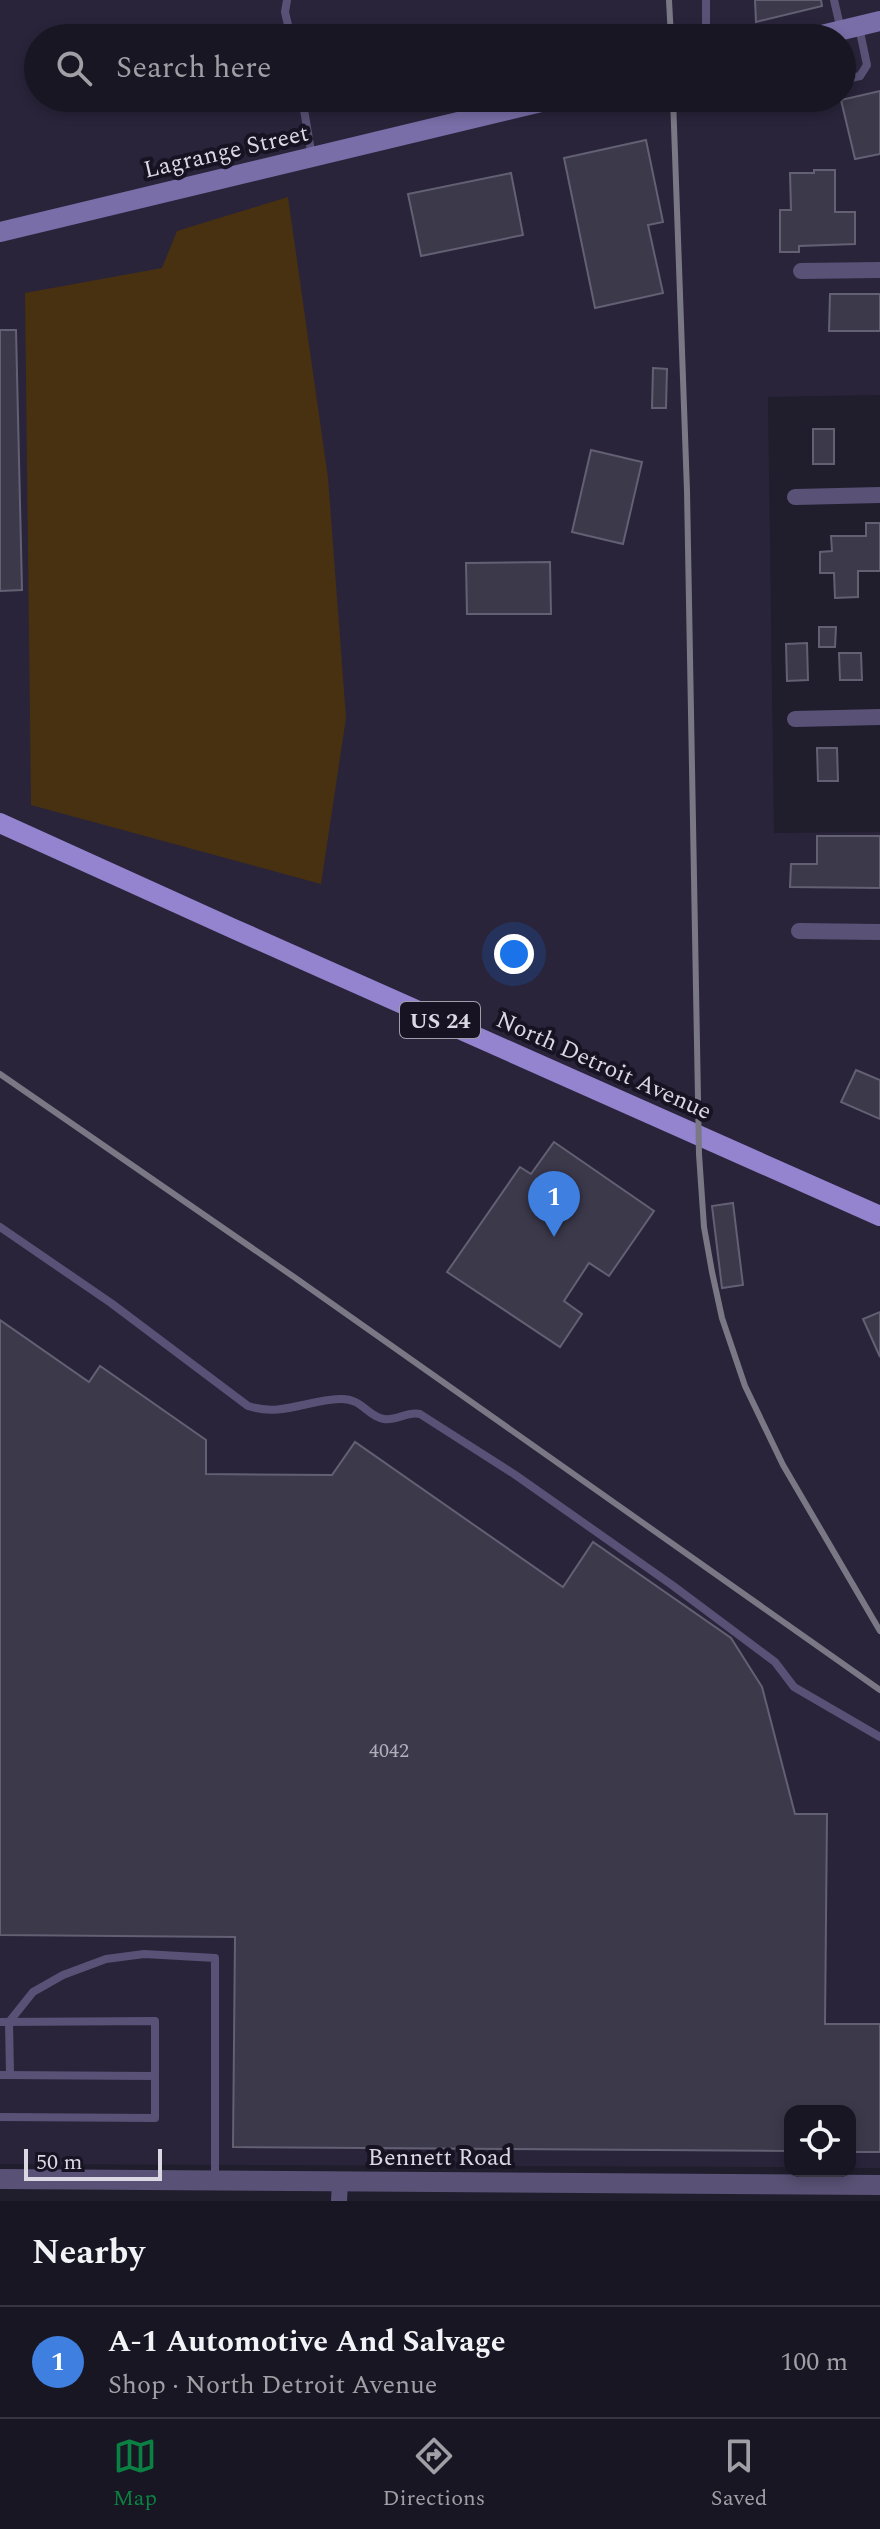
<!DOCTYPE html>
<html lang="en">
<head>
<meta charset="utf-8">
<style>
  :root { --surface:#181622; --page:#211f2a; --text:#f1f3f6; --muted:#9f9fa5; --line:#363540; --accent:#0b8043 }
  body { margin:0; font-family:Spectral,serif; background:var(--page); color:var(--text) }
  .controls { position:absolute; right:24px; bottom:24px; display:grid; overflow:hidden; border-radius:16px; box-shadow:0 4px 12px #0003 }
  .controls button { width:72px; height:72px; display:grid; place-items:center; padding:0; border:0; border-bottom:2px solid var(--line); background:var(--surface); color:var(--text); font:40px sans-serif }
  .scale { position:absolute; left:24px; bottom:20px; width:138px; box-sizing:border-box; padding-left:8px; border:4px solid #dad8e3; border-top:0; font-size:22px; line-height:28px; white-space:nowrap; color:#dad8e3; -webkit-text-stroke:6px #171323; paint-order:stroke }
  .you { position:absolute; left:514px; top:954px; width:28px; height:28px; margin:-20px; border:6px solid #fff; border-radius:50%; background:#1a73e8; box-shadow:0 0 0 12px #1a73e833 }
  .badge { display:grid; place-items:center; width:52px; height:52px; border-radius:50%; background:var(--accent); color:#fff; font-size:26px; font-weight:700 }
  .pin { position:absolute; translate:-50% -66px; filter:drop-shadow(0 2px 4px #0008) }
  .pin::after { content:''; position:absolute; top:42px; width:28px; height:24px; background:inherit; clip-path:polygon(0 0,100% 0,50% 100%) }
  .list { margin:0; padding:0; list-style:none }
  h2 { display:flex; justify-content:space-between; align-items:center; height:104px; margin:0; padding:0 32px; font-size:34px }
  h2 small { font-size:26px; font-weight:400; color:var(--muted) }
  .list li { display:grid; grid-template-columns:52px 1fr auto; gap:24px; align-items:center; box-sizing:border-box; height:112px; padding:0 32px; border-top:2px solid var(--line) }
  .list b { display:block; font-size:30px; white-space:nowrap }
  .list p { margin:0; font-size:26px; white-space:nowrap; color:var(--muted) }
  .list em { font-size:26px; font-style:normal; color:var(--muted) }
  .icon { flex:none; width:44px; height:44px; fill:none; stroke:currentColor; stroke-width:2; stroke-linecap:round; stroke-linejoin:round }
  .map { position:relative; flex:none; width:880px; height:2201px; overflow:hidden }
  .search { position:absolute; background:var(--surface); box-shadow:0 4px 12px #0003; left:24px; right:24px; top:24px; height:88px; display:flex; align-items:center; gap:20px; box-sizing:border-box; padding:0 28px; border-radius:44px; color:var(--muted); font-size:30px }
  .sheet { height:216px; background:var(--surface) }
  nav { display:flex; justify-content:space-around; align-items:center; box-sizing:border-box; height:112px; border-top:2px solid var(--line); background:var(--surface); font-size:22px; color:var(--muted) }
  nav a { display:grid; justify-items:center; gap:4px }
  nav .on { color:var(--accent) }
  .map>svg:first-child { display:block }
  .built { fill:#29243a; fill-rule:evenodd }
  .green { fill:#483110 }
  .building { fill:#3c394b; stroke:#636073; stroke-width:2 }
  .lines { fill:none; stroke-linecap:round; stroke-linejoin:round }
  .service { stroke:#595276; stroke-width:8 }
  .minor { stroke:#595276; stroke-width:16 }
  .tertiary { stroke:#595276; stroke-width:20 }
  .secondary { stroke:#7a6ea8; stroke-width:20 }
  .primary { stroke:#9483cf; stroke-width:20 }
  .rail { stroke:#7a7885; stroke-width:6 }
  .labels { text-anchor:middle; stroke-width:8; stroke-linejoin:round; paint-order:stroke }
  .number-label { font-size:20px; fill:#b2b0bd }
  .shield { fill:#171323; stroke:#a09da9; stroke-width:2 }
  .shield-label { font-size:22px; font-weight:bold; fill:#dad8e3 }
  .street-label { font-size:24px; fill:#dad8e3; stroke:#171323 }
</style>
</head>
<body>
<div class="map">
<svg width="880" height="2201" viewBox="0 0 880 2201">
  <rect width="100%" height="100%" fill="#201d2d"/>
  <path class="built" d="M0,0H880V395L768,397L774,833L880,832V2168H850V2111H790V2167L0,2164ZM38,38H842V98H38Z"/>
  <polygon class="green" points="288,197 328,478 346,718 321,884 31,805 25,293 162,268 177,231"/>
  <g class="building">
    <polygon points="755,0 821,0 822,6 756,22"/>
    <polygon points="880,91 880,154 855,159 841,100"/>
    <polygon points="646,140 663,222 648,225 663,293 595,308 564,158"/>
    <polygon points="814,170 835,170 835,212 855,212 855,244 799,246 799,252 780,252 780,210 791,210 790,173 814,173"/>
    <polygon points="511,173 523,235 421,256 408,194"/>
    <polygon points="830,294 880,294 880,331 829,331"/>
    <polygon points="0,330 16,330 22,590 0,591"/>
    <polygon points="653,368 667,369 666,408 652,408"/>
    <rect x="813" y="429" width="21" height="35"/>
    <polygon points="591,450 642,462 623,544 572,532"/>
    <polygon points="866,523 880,523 880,571 858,571 858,597 835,598 834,573 820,573 820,552 832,551 831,536 866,536"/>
    <polygon points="550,562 551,614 467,614 466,563"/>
    <polygon points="819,627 836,627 835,647 819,647"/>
    <polygon points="807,643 808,680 787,681 786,644"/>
    <polygon points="839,653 861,653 862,680 840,680"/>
    <polygon points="817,748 837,748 838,781 818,781"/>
    <polygon points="817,836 880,836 880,888 790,887 791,864 817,864"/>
    <polygon points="856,1070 880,1080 880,1119 841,1102"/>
    <polygon points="554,1142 654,1211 609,1276 589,1263 564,1301 582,1314 560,1347 447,1272 520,1167 531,1174"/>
    <polygon points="733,1203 743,1285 722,1288 712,1206"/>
    <polygon points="880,1312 880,1357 863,1319"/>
    <polygon points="0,1320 89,1382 100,1366 206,1440 206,1474 332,1475 355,1442 563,1587 593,1542 731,1638 762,1687 795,1814 827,1814 825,2024 880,2024 880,2152 850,2152 850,2111 790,2111 790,2151 233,2147 235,1937 0,1935"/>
  </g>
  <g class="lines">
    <g class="service">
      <polyline points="287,0 285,12 291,38"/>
      <polyline points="706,0 706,38"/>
      <polyline points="834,0 841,30"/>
      <polyline points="842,80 860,76 867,65 859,27"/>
      <polyline points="302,98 312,157"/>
      <polyline points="719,98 721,104 728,107 766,98"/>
      <path d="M0,1227L111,1303L248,1406C281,1417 307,1400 340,1399C362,1398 367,1416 384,1419C397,1421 407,1411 420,1414L514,1474L672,1585L775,1662L794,1687L880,1737"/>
      <polyline points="0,2022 155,2021 155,2118 0,2117"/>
      <polyline points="0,2075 155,2076"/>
      <polyline points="10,2075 9,2022 33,1992 63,1975 106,1959 144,1954 215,1958 215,2180"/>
    </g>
    <g class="minor">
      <polyline points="801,271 880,270"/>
      <polyline points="795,497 880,495"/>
      <polyline points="795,719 880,717"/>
      <polyline points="799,931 880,932"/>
      <polyline points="339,2201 340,2182"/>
    </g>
    <polyline class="tertiary" points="0,2179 880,2185"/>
    <g class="secondary">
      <polyline points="809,38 880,21"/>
      <polyline points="0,232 558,98"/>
    </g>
    <polyline class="primary" points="0,823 234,929 880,1216"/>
    <g class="rail">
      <polyline points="669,0 671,38"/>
      <polyline points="673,98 687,491 699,1154 704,1227 712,1272 722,1318 745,1386 783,1465 880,1631"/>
      <polyline points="0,1074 294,1277 880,1690"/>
    </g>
  </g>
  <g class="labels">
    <g class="number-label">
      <text x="389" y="1757">4042</text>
    </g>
    <rect class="shield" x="400" y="1002" width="80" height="36" rx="6"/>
    <g class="shield-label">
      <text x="440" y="1028">US 24</text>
    </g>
    <g class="street-label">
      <text transform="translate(226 151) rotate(-13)" y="8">Lagrange Street</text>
      <text transform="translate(604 1065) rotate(24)" y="8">North Detroit Avenue</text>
      <text x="440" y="2165">Bennett Road</text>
    </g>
  </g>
</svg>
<div class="controls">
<button><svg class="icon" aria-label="locate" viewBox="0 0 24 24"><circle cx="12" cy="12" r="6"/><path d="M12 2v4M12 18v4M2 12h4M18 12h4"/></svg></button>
</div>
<div class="scale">50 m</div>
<div class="you"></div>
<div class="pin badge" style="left:554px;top:1237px;background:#3f7fe0">1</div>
<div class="search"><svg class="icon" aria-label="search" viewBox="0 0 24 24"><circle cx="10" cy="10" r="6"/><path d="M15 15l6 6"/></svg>Search here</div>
</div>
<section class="sheet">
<h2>Nearby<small></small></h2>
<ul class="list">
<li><span class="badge" style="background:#3f7fe0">1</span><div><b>A-1 Automotive And Salvage</b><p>Shop · North Detroit Avenue</p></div><em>100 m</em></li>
</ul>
</section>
<nav>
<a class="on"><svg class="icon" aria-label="map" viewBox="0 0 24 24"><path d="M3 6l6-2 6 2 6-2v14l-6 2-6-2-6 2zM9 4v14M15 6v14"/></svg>Map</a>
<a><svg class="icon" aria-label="directions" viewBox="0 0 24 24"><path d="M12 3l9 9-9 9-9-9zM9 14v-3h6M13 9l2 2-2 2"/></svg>Directions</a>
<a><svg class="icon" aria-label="saved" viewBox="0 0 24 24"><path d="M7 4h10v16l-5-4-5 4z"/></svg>Saved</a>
</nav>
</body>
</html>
